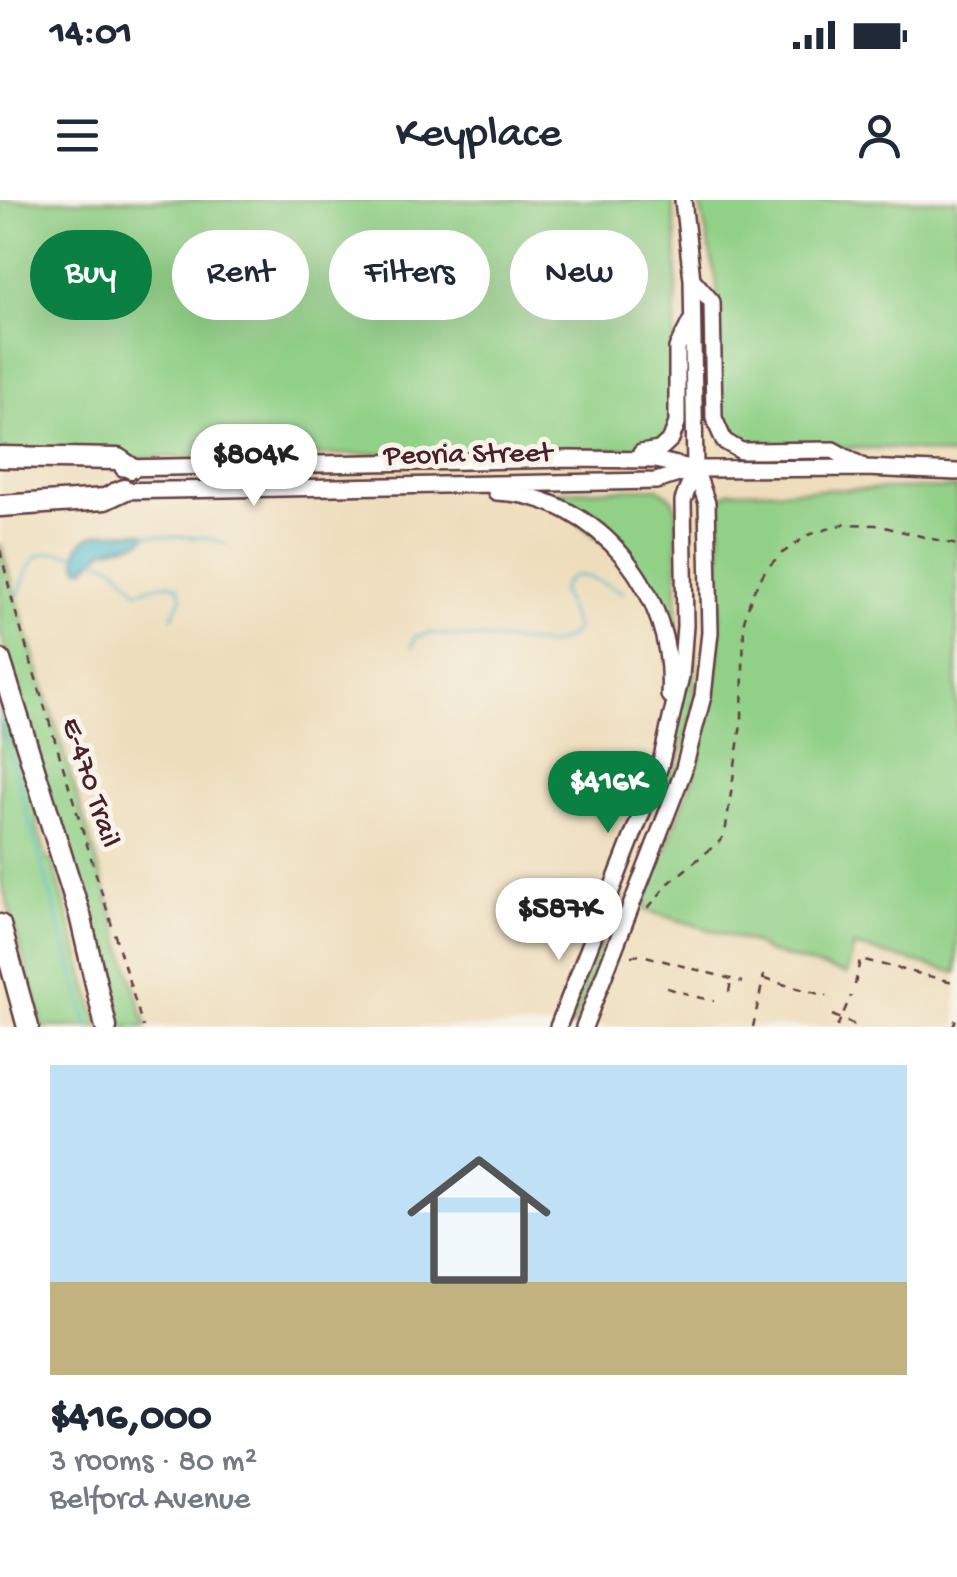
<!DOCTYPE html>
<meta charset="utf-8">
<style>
body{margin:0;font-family:"Gochi Hand",sans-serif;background:#f2f2f3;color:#1f2937;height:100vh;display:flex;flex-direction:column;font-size:38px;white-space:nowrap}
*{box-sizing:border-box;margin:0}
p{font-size:32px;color:#747a83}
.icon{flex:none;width:55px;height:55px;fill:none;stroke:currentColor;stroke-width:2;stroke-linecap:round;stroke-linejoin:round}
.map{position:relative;height:827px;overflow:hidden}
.sheet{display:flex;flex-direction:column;background:#fff;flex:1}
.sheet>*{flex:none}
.hud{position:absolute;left:30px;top:30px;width:898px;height:90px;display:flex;gap:20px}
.price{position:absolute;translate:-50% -85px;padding:0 22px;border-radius:35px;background:#fff;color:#222;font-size:32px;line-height:65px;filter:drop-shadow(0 2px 5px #0008)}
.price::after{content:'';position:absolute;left:50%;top:60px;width:30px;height:22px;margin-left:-15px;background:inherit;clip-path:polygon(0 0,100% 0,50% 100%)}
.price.on{background:#0b8043;color:#fff}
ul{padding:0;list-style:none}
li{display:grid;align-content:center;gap:20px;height:530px;padding:0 50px}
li+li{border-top:2px solid #e0e1e3}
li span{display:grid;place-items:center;height:310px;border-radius:0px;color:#555}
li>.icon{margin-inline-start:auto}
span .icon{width:180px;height:180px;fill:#fffc;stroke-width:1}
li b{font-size:42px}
.pill{padding:0 35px;border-radius:45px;background:#fff;box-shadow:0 10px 40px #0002;font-size:35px;line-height:90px}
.pill.on{background:#0b8043;color:#fff}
.status{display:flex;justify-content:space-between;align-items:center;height:70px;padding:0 50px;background:#fff;direction:ltr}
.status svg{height:28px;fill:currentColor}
header{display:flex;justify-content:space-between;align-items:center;height:130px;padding:0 50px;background:#fff;font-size:45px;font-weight:600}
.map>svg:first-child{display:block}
</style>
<div class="status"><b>14:01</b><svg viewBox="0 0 49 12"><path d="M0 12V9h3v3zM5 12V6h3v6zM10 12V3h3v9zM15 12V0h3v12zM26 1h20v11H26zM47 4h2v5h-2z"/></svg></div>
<header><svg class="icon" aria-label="menu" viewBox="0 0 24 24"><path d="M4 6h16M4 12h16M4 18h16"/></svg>Keyplace<svg class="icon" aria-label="person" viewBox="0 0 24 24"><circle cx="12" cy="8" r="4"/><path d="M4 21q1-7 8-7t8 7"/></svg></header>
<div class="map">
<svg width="957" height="827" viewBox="0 0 957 827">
<rect width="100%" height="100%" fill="#f7f3e8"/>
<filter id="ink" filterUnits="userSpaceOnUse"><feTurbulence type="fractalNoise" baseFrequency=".01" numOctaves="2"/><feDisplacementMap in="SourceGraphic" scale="20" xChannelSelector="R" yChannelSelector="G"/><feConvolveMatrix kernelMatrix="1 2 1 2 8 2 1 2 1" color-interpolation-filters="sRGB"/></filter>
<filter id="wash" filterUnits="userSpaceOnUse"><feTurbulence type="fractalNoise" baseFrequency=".0048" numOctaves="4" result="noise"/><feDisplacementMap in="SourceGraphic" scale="40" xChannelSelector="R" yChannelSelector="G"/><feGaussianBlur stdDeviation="2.25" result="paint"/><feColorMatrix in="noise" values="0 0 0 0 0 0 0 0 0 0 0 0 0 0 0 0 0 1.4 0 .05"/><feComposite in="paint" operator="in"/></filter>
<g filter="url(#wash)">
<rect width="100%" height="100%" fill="#edb"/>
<path fill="#91d087" stroke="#6e7859" stroke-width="2.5" d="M0,0H672C683,76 671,152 671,229L651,249L140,258L0,254Z
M699,0H957V257L896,248H749L730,241L720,223L717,83Z
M658,288L671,297L677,310V454L643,374L538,292Z
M957,288V773L854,746L847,774L767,752L753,743L645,710L646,700L698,565L713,500L720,435V297L731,291Z
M0,343L147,827H114L0,430Z
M690,440H694C701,499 686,536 670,592L665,591C671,540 684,491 690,440Z
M0,488L39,618L36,622L48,661H53L99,827H43L0,677Z
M597,744L601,745V754L573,827H565Z"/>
<path fill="#4fb9cc" stroke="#4c6c7c" stroke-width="2.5" d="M104,333L141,332L148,335L139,342L104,350L85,368H79C70,348 85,335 104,333Z"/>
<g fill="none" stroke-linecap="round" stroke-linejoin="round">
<path stroke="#4fb9cc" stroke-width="2.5" d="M144,335L206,338L227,344
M94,358L116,367L137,391L169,383L178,386L182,397L172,417
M18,395C33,357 33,347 76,355
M412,447L415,437L428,433L550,445L569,437L576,429L561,391C572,360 603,385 623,392
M0,519L89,827"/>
</g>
</g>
<g filter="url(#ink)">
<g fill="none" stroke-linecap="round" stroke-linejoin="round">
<g stroke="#633c41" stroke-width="20">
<path id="secondary" d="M692,79L712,102L714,218L724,241L741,251L833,250L862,266
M641,253L659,250L671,239L677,223V148L691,121
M123,268L568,259L655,260L695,269L866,268L957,272
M115,291L656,281L691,270
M496,292C600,296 676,395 669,495
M558,827L660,566L681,476L685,426L683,301L695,269
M584,827L683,572L703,496L710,432L707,303L695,269L692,79L683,0"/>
</g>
<g stroke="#633c41" stroke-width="25">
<path id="motorway" d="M0,257L118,259L131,268
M0,306L105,299L124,290
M0,460L80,715L106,827
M0,725L28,827"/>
</g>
<path stroke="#633c41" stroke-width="2.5" stroke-dasharray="8 8" stroke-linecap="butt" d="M0,350L14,407L143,827
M648,708L669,683L719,642L725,634L742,517L744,421L752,394L766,369L781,354L808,335L844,324L876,325L957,345
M631,756L642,755L742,782
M764,779L827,796
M855,785L860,759L957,783
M667,788L688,794
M729,792L731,781
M697,797L714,801
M832,815L859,827
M753,827L764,775
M837,827L851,796
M880,827V826
M953,827L957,816"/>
<use href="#secondary" stroke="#fff" stroke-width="15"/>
<use href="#motorway" stroke="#fff" stroke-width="20"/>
</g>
</g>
<g text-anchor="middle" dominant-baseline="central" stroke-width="10" stroke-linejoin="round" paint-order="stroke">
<g font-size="30" fill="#4a1f2b" stroke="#f7f3e8">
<text transform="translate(468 256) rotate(-1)">Peoria Street</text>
<text transform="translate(89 583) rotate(72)">E-470 Trail</text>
</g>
</g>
</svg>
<b class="price" style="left:254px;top:309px">$804K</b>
<b class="price on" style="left:608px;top:636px">$416K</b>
<b class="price" style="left:559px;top:763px">$587K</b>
<div class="hud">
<a class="pill on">Buy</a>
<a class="pill">Rent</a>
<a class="pill">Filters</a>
<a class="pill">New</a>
</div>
</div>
<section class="sheet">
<ul>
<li><span style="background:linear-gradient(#bfe0f5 70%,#c2b280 0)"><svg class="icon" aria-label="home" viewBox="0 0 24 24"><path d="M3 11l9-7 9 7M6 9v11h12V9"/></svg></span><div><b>$416,000</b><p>3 rooms · 80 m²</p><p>Belford Avenue</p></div></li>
</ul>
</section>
